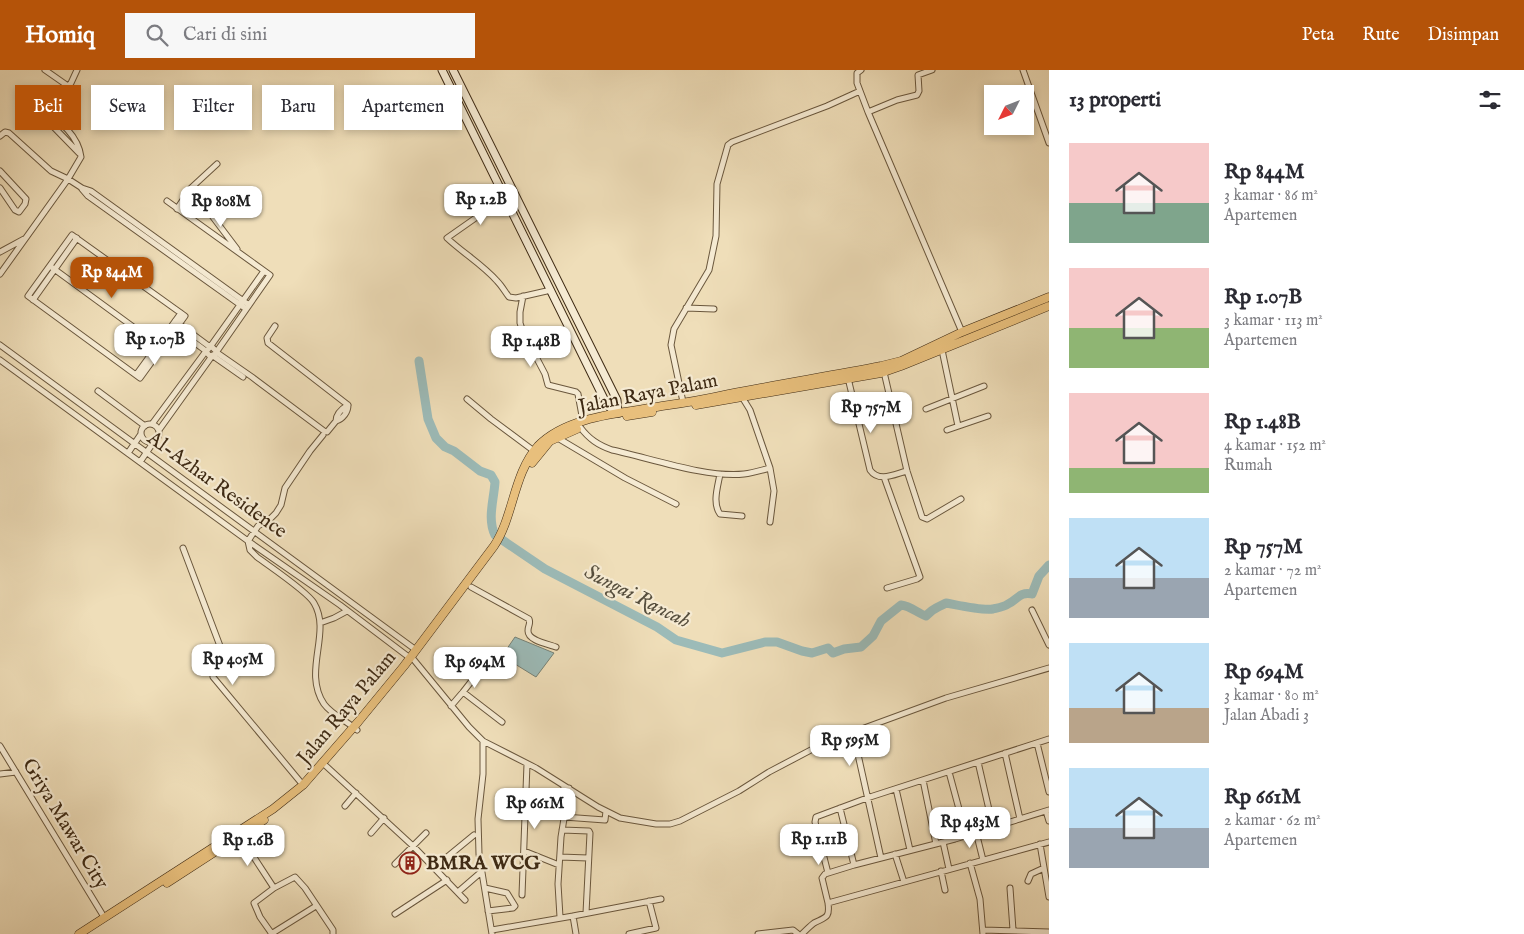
<!DOCTYPE html>
<html lang="id">
<meta charset="utf-8">
<style>
body{margin:0;font-family:"IM FELL English",serif;background:#f7f7f7;color:#2b2b33;height:100vh;display:flex;flex-direction:column;font-size:19px;white-space:nowrap}
*{box-sizing:border-box;margin:0}
p{font-size:16px;color:#7c7c81}
.icon{flex:none;width:28px;height:28px;fill:none;stroke:currentColor;stroke-width:2;stroke-linecap:round;stroke-linejoin:round}
.map{position:relative;flex:1;overflow:hidden}
.details{display:flex;flex-direction:column;background:#fff;width:475px}
.details>*{flex:none}
.hud{position:absolute;left:15px;top:15px;width:475px;height:45px;display:flex;gap:10px}
.needle{width:32px;rotate:228deg}
.fabs{position:absolute;left:984px;top:15px;display:grid;gap:10px}
.fabs a{display:grid;place-items:center;width:50px;height:50px;border-radius:0px;background:#fff;box-shadow:0 2px 8px #0003;font-size:25px}
.price{position:absolute;translate:-50% -42px;padding:0 11px;border-radius:10px;background:#fff;color:#222;font-size:16px;line-height:32px;filter:drop-shadow(0 1px 2px #0008)}
.price::after{content:'';position:absolute;left:50%;top:30px;width:15px;height:11px;margin-left:-8px;background:inherit;clip-path:polygon(0 0,100% 0,50% 100%)}
.price.active{background:#b45309;color:#fff}
ul{padding:0;list-style:none}
li{display:flex;align-items:center;gap:15px;height:125px;padding:0 20px}
li span{display:grid;place-items:center;flex:none;width:140px;height:100px;border-radius:0px;color:#555}
li>.icon{margin-inline-start:auto}
span .icon{width:60px;height:60px;fill:#fffc;stroke-width:1}
li b{font-size:21px}
h2{display:flex;justify-content:space-between;align-items:center;height:60px;padding:0 20px;font-size:21px}
.chip{padding:0 18px;border-radius:0px;background:#fff;box-shadow:0 2px 8px #0003;font-size:18px;line-height:45px}
.chip.active{background:#b45309;color:#fff}
header{display:flex;align-items:center;gap:30px;box-sizing:border-box;height:70px;padding:0 25px;background:#b45309;color:#fff}
header strong{font-size:24px}
nav{display:flex;gap:28px;margin-inline-start:auto;font-size:18px}
.search{width:350px;height:45px;background:#f7f7f7;display:flex;align-items:center;gap:12px;box-sizing:border-box;padding:0 18px;border-radius:0px;color:#7c7c81;font-size:19px}
main{display:flex;flex:1;min-height:0}
.map>svg:first-child{display:block}
</style>
<header>
<strong>Homiq</strong>
<div class="search"><svg class="icon" aria-label="search" viewBox="0 0 24 24"><circle cx="10" cy="10" r="6"/><path d="M15 15l6 6"/></svg>Cari di sini</div>
<nav><a>Peta</a><a>Rute</a><a>Disimpan</a></nav>
</header>
<main>
<div class="map">
<svg width="1049" height="864" viewBox="0 0 1049 864">
<rect width="100%" height="100%" fill="#efdeb9"/>
<filter id="stains"><feTurbulence type="fractalNoise" baseFrequency=".004" numOctaves="4"/><feColorMatrix values="0 0 0 0 .2 0 0 0 0 .09 0 0 0 0 .02 0 0 0 .5 -.17"/></filter>
<radialGradient id="worn" r=".72"><stop offset=".6" stop-color="#630" stop-opacity="0"/><stop offset="1" stop-color="#630" stop-opacity=".3"/></radialGradient>
<path fill="#9cbbb8" stroke="#768176" d="M515,567L554,583L536,607L502,586Z"/>
<g fill="none" stroke-linecap="round" stroke-linejoin="round">
<path stroke="#9cbbb8" stroke-width="9" d="M419,291L428,349L436,368L445,377L454,381L480,401L491,405L495,412C494,429 487,449 495,465L545,499L657,557L676,570L722,583L765,572H777L802,581L812,583L828,578L833,583L844,579L861,577L873,566L881,551L901,535C911,536 917,543 926,546C934,537 937,538 946,533C957,535 982,541 993,539C997,538 1004,537 1008,534C1017,530 1020,521 1032,524L1039,506L1049,495"/>
<g stroke="#6a573d" stroke-width="7">
<path id="street" d="M45,0L68,16L71,13L77,0
M861,0L857,3V13L868,42
M932,0L918,5L919,21L917,25L897,30L868,42L962,262
M1023,0L1049,73
M36,36L39,42L79,83
M0,66L5,62L9,63L51,101L68,109L82,118L91,121L249,235
M0,101L26,129L25,134L19,142L15,140L0,118
M191,118L237,179
M82,119L88,126L246,239
M504,128L447,168C463,183 483,195 497,211C502,216 505,222 509,227L516,228L551,220
M167,131L270,205L215,284L210,286L206,282L210,277H212L216,281
M177,139L191,118L217,94
M72,165L185,246L140,308L28,226Z
M0,182L24,169
M50,196L162,278
M0,204L68,109L81,87C78,63 56,49 39,36H36
M523,226L520,242V253L523,262L545,304L548,315L576,322L578,324L583,351
M33,230L77,168
M686,238L714,239
M175,251L210,277L264,201
M0,275L416,580
M942,280L958,356
M216,282L252,307L324,361L327,362L336,351C343,349 348,342 348,335L268,273L267,268L275,256
M213,286L243,307
M0,290L248,471L340,535L410,588
M884,302L907,401L922,447L927,449L961,429
M136,305L181,243
M848,308L870,400C879,413 895,404 907,401
M98,321L145,356
M467,329L491,349L534,381
M683,332L671,275L674,259L709,200L716,166L717,114L728,75L732,72L827,36L860,21
M926,339L984,316
M336,351C336,344 343,338 348,335
M141 363a9 9 0 1 1 18 0a9 9 0 1 1-18 0Z
M152,354L206,281L172,256
M580,357C589,369 598,375 612,380C650,388 706,408 744,404C753,403 762,400 770,398L750,340L742,327
M159,360L212,286
M947,360L988,346
M323,365L310,381L285,418L281,435L276,443L269,450L258,456L248,471L250,480L257,487C269,496 308,522 314,533C332,563 302,601 324,634C332,645 347,651 357,660
M556,367L625,408L676,434
M128,383L141,364
M140,392L153,373
M720,404C718,416 712,433 720,444L742,446
M884,407L920,507L917,509L887,518
M770,452L774,421L770,398
M183,478L220,576C220,587 212,596 213,607L303,715
M471,517L529,549C531,554 528,555 528,561C528,571 549,574 556,577
M1032,540L1049,575
M320,553L334,548L347,541
M414,590L469,657L483,671L536,698L598,737L620,748L656,754H670L680,751L739,721L769,702L826,672L946,628L1049,598
M463,622L474,608
M451,636L463,622L502,652
M853,662L881,788
M483,671V704L478,749L479,784L492,864
M1037,673L1049,722
M0,676L104,847
M1005,683L1020,749
M978,692L993,757
M326,696L413,776L465,830
M949,702L966,765
M0,704L16,702
M923,710L936,774
M564,716L563,735L564,740
M896,719L910,780
M345,736L356,723
M840,738L854,795
M1049,740L955,769L854,795L825,804L822,808L828,833L1049,772
M1046,741L1049,751
M564,747L605,750L606,741
M562,760L589,761L590,763L586,843
M976,762L983,790
M371,763L384,748
M240,766L274,818
M943,772L949,799
M1040,774L1049,827
M524,781L559,795
M895,784L904,812
M560,787L588,788
M970,793L980,829L983,864
M395,794L426,763
M435,797L474,765
M941,801L945,820
M828,803L815,752L816,747L867,728L1049,669
M1028,811L1031,804L1044,798
M485,818L507,823L515,836L513,838L488,841
M1010,818L1013,860
M458,822L480,803
M522,825L527,694
M395,844L447,810
M560,847L558,814L561,767L569,718
M492,860L573,846
M983,860L1049,862
M271,864L316,836
M272,864L260,847L254,833L274,818L295,807L305,818L333,860V864
M576,864L573,846L661,829
M629,864L656,858L649,831
M758,864L793,860L798,864
M802,864C806,860 810,856 814,853C826,847 830,848 828,833"/>
</g>
<g stroke="#3e2a14" stroke-width="9">
<path id="secondary" d="M442,0L607,335L614,341L619,343
M453,0L617,330L618,343"/>
</g>
<g stroke="#3e2a14" stroke-width="9">
<path id="primary" d="M696,335L881,303L901,296L1049,236
M627,346L652,342
M532,393L550,371L577,359
M167,813L264,750
M79,864L273,739L303,715L358,652L404,596L494,476C514,446 513,404 538,376C567,346 622,343 662,336C684,333 707,329 729,324C779,314 830,306 881,296L901,291L962,262L1049,227"/>
</g>
<use href="#street" stroke="#f5ead2" stroke-width="5"/>
<use href="#secondary" stroke="#f5ead2" stroke-width="7"/>
<use href="#primary" stroke="#e8bf7c" stroke-width="8"/>
</g>
<defs>
<g id="building-ring" transform="scale(1.125)"><circle r="9.5" fill="#f5ead2" stroke="#8f2418" stroke-width="1.5"/><path d="M-4-6H4V6H1V3H-1V6H-4ZM-2.5-4.3h1.7v1.8h-1.7ZM.8-4.3h1.7v1.8H.8ZM-2.5-1h1.7V.8h-1.7ZM.8-1h1.7V.8H.8Z" fill="#8f2418"/></g>
</defs>
<g fill-rule="evenodd">
<use href="#building-ring" x="410" y="793"/>
</g>
<g text-anchor="middle" dominant-baseline="central" stroke-width="4.5" stroke-linejoin="round" paint-order="stroke">
<g font-size="20" fill="#3e2a14" stroke="#f5ead2">
<text transform="translate(648 324) rotate(-11)">Jalan Raya Palam</text>
<text transform="translate(217 415) rotate(36)">Al-Azhar Residence</text>
<text transform="translate(347 638) rotate(-50)">Jalan Raya Palam</text>
<text transform="translate(65 754) rotate(59)">Griya Mawar City</text>
</g>
<g font-size="20" font-weight="bold" fill="#3e2a14" stroke="#f5ead2" text-anchor="start">
<text x="426" y="793">BMRA WCG</text>
</g>
<g font-size="21" font-style="italic" fill="#564e3d" stroke="#f5ead2">
<text transform="translate(637 527) rotate(27)">Sungai Rancah</text>
</g>
</g>
<rect width="100%" height="100%" filter="url(#stains)"/>
<rect width="100%" height="100%" fill="url(#worn)"/>
</svg>
<div class="fabs">
<a><svg class="needle" viewBox="-14 -14 28 28"><path d="M0-13l5 13h-10z" fill="#e53935"/><path d="M0 13l5-13h-10z" fill="#7c7c81"/></svg></a>
</div>
<b class="price" style="left:481px;top:156px">Rp 1.2B</b>
<b class="price" style="left:221px;top:158px">Rp 808M</b>
<b class="price active" style="left:112px;top:229px">Rp 844M</b>
<b class="price" style="left:155px;top:296px">Rp 1.07B</b>
<b class="price" style="left:531px;top:298px">Rp 1.48B</b>
<b class="price" style="left:871px;top:364px">Rp 757M</b>
<b class="price" style="left:233px;top:616px">Rp 405M</b>
<b class="price" style="left:475px;top:619px">Rp 694M</b>
<b class="price" style="left:850px;top:697px">Rp 595M</b>
<b class="price" style="left:535px;top:760px">Rp 661M</b>
<b class="price" style="left:970px;top:779px">Rp 483M</b>
<b class="price" style="left:819px;top:796px">Rp 1.11B</b>
<b class="price" style="left:248px;top:797px">Rp 1.6B</b>
<div class="hud">
<a class="chip active">Beli</a>
<a class="chip">Sewa</a>
<a class="chip">Filter</a>
<a class="chip">Baru</a>
<a class="chip">Apartemen</a>
</div>
</div>
<section class="details">
<h2>13 properti<svg class="icon" aria-label="filters" viewBox="0 0 24 24"><path d="M4 7h16M4 17h16"/><circle cx="9" cy="7" r="2"/><circle cx="15" cy="17" r="2"/></svg></h2>
<ul>
<li><span style="background:linear-gradient(#f6c9c9 60%,#7fa58c 0)"><svg class="icon" aria-label="home" viewBox="0 0 24 24"><path d="M3 11l9-7 9 7M6 9v11h12V9"/></svg></span><div><b>Rp 844M</b><p>3 kamar · 86 m²</p><p>Apartemen</p></div></li>
<li><span style="background:linear-gradient(#f6c9c9 60%,#8fb573 0)"><svg class="icon" aria-label="home" viewBox="0 0 24 24"><path d="M3 11l9-7 9 7M6 9v11h12V9"/></svg></span><div><b>Rp 1.07B</b><p>3 kamar · 113 m²</p><p>Apartemen</p></div></li>
<li><span style="background:linear-gradient(#f6c9c9 75%,#8fb573 0)"><svg class="icon" aria-label="home" viewBox="0 0 24 24"><path d="M3 11l9-7 9 7M6 9v11h12V9"/></svg></span><div><b>Rp 1.48B</b><p>4 kamar · 152 m²</p><p>Rumah</p></div></li>
<li><span style="background:linear-gradient(#bfe0f5 60%,#9aa5b1 0)"><svg class="icon" aria-label="home" viewBox="0 0 24 24"><path d="M3 11l9-7 9 7M6 9v11h12V9"/></svg></span><div><b>Rp 757M</b><p>2 kamar · 72 m²</p><p>Apartemen</p></div></li>
<li><span style="background:linear-gradient(#bfe0f5 65%,#b9a48a 0)"><svg class="icon" aria-label="home" viewBox="0 0 24 24"><path d="M3 11l9-7 9 7M6 9v11h12V9"/></svg></span><div><b>Rp 694M</b><p>3 kamar · 80 m²</p><p>Jalan Abadi 3</p></div></li>
<li><span style="background:linear-gradient(#bfe0f5 60%,#9aa5b1 0)"><svg class="icon" aria-label="home" viewBox="0 0 24 24"><path d="M3 11l9-7 9 7M6 9v11h12V9"/></svg></span><div><b>Rp 661M</b><p>2 kamar · 62 m²</p><p>Apartemen</p></div></li>
</ul>
</section>
</main>
